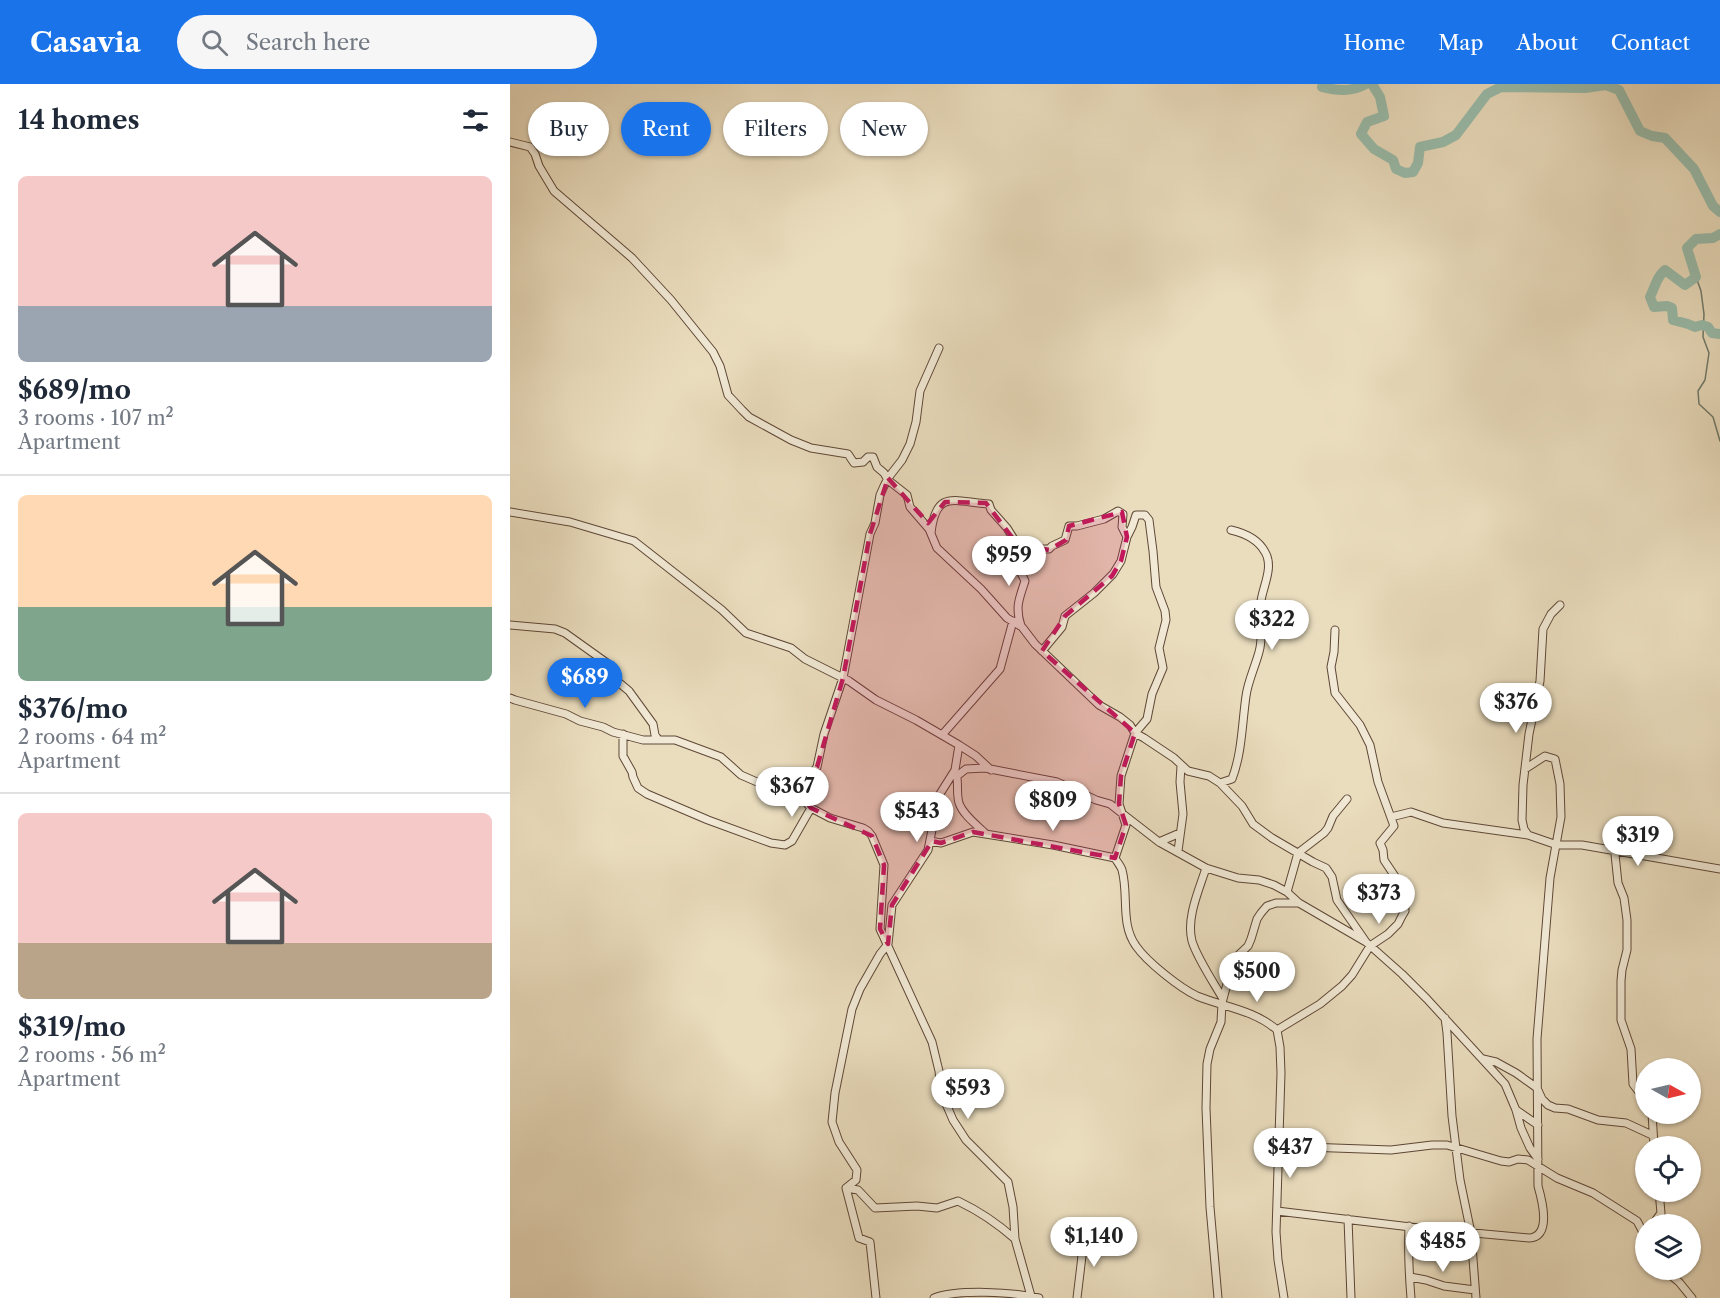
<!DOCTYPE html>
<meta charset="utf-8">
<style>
body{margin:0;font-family:"Libre Caslon Text",serif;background:#f6f6f7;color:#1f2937;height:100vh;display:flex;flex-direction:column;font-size:22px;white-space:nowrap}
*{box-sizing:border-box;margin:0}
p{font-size:20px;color:#747a83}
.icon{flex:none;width:33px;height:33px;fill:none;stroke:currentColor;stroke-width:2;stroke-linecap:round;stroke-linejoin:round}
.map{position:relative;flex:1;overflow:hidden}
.details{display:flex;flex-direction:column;background:#fff;width:510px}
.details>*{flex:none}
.top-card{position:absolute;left:18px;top:18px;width:570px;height:54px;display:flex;gap:12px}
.needle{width:39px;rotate:98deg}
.controls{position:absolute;left:1125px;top:974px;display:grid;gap:12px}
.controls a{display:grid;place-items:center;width:66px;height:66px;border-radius:50%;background:#fff;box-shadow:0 2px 4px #0004;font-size:30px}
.price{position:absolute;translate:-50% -51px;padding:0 14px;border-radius:21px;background:#fff;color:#222;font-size:20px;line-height:39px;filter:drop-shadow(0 2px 3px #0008)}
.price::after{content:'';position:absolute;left:50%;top:36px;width:18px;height:14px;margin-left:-9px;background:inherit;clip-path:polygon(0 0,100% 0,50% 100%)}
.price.current{background:#1a73e8;color:#fff}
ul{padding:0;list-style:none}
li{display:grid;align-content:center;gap:12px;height:318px;padding:0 18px}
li+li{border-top:2px solid #e0e1e3}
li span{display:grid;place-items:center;height:186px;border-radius:9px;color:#555}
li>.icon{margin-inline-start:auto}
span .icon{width:108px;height:108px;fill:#fffc;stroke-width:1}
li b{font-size:26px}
h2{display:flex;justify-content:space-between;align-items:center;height:72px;padding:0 18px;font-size:26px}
.tag{padding:0 21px;border-radius:27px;background:#fff;box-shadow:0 2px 4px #0004;font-size:21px;line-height:54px}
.tag.current{background:#1a73e8;color:#fff}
header{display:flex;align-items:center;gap:36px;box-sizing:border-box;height:84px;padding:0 30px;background:#1a73e8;color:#fff}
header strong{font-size:28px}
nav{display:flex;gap:33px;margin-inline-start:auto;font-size:21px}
.search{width:420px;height:54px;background:#f6f6f7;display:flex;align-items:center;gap:15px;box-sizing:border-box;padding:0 21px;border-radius:33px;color:#747a83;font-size:22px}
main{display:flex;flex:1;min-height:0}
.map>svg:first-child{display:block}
</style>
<header>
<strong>Casavia</strong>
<div class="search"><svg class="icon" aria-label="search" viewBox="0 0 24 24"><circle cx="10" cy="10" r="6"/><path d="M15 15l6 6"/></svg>Search here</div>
<nav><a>Home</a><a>Map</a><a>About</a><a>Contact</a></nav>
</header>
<main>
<section class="details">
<h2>14 homes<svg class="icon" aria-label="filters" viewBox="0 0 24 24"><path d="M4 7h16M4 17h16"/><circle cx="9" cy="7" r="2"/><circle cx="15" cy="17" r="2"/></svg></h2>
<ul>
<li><span style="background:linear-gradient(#f6c9c9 70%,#9aa5b1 0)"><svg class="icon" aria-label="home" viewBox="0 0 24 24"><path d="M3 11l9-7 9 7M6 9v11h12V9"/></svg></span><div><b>$689/mo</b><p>3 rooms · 107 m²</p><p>Apartment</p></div></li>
<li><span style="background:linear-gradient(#ffd9b3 60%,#7fa58c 0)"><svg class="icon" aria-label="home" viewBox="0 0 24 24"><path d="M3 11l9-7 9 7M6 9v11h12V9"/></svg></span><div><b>$376/mo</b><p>2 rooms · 64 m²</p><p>Apartment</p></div></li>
<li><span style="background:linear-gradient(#f6c9c9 70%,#b9a48a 0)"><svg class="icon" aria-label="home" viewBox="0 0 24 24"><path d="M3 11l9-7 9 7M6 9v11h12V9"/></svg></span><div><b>$319/mo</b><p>2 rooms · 56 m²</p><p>Apartment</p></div></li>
</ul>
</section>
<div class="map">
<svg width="1210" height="1214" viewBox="0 0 1210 1214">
<rect width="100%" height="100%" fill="#eaddbe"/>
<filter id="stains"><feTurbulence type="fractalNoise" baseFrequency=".00333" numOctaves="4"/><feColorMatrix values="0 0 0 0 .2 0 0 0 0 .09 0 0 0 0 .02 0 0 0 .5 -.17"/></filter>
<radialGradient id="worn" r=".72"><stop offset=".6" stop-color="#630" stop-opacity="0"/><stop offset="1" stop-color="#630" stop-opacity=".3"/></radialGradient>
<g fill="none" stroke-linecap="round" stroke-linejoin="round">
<path stroke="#6f7a6b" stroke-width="1.5" d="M1186,193L1191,207L1194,230L1193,253L1199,269L1195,296L1188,307L1189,320L1203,333L1210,357"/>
<path stroke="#99bdac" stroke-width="10" d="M813,0L812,3C828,7 842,8 856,0
M862,0L870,13L874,32L857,38L851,50L864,65L883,76L886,85L895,89L903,88L908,79L910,63L933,58L946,51L977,10L991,3L1075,4L1096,1L1109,6L1130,47L1142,52L1155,54L1184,85L1203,122L1210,128
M1210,150L1203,154L1186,155L1177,164L1186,193L1175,201L1155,186C1147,192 1145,203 1140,213L1144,223L1157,222L1162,224L1163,236L1178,240L1185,243L1192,241L1198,243L1202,249L1210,250"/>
<g stroke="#5e4736" stroke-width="9">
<path id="minor" d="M0,58L20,63L25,70L29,82L44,107L122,174L161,216L203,268L210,282L218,311L232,326L239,333L281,356L301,364L338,370L344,379L353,378L358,373H363L367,383L374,389L378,396L397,411L400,423L419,445L427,464L471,505L497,534L512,543L525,560L589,621L610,633L620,641L625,649L634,654L664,674L678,687L699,692L710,699L732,722L743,740L762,754L803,778L816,784L822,793L827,816L856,858
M0,428L60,438L124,457L212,526L236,549L281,564L295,575L339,597L366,616L406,636L449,661L445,686L428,713L427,732L422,746L418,766L382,821L378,860L370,870L350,905L342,925L325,1009L322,1038L329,1058L347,1086L346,1096L336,1104L349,1154L360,1158L366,1214
M421,449C426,404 445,418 479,420L481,426L497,444L507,460V481L515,497C509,515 505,523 511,542
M507,460L528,465H539L542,462L555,456L559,442H567L594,435L608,427L613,430L612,443L617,453
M1050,521L1041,530L1033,545L1030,597L1019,650L1013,701L1012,736L1014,745L1018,751L1047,761H1072L1210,785
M0,541L45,545L55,549L97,579L107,597L119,607L143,640L145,651L148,655
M532,567L552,543L555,532L584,509L603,490L611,477L617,453L622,443L626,431H635L639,436L643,467L646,503L655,527L656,536L649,564L653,584L642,610L637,635L625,649L611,692L609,720L616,741L605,774
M0,614L5,616L56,630L70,637L93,643L103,648L133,656H165L211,673L231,691L247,698L281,706L288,709L301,724L320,734L353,744L358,747L362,752L374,781L370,845L422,958L429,987L431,1008L443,1036L456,1056L498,1098L503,1123L505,1155L521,1212
M113,650V672L122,688L123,693L128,704L137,710L198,736L261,759L275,761L282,757L301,724
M432,651L490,585L503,537
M449,661L466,672L481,686
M446,689C449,699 446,709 449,719C453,731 467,741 475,749
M447,692L456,685L475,684L547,698L586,716L600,720L649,758L696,784L728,794L749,796L764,801L777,808L789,819L856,858L892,890L917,915L995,1000L1006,1026L1011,1044L1020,1064L1028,1075
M710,699L722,695C732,669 732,640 736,612C738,597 745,583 749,568C754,551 749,535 751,517C753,502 764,483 755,468C748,455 734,449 721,446
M288,709L307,683L314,650L333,594L360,450L365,439L370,411L374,402L378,394L392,376L400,360L406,338L410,307L429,264
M881,733L901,728L933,739L1018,751
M1103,751L1108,799L1114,814L1117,836V866L1112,886L1111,897V936L1121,965L1123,1000L1136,1017
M420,757L431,759L463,748L543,761L605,774C607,778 611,782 612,786C619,811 610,840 626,862C637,878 670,904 687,912C714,923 744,926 767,946L770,963L771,989L766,1148L768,1176L774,1214
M649,758L670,749
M668,767L673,730L670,698L671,682
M696,784C689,806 676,834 682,857C687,874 704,899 713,915L712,919L711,938L700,965L697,980L696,1024L700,1123L708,1214
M777,808L788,769L814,749L818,744L823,732L837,715
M713,915L717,900L720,879L738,862L741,855L747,835L751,829L757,822L766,819H789
M935,934L937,949L942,1032L950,1096L961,1149L966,1214
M767,946L810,920L832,902L842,891L860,862L878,850L888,840L892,832L895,827L894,806L874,776L873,766L870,759L884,742L868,698L860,661L850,641L825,609L821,583L824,568L825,546
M973,975L986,978L1006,989L1027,1004L1032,1015L1038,1021L1045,1024L1058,1025L1088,1036L1116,1039L1142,1051
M1006,1026L1028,1041
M1142,1029L1144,1062
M768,1062L881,1066L922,1061H937L991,1077L999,1078L1008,1075L1018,1076L1047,1094L1083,1109L1127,1137L1134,1150L1136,1160
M336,1104L348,1106L365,1124L407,1122L427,1124L448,1117C469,1127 487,1139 505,1155
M767,1127L909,1144L1019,1154C1042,1153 1032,1116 1028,1102L1027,955L1040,794L1051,733L1050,700L1045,675L1035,672L1015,685
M838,1135L841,1214
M1143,1140L1151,1129L1149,1107
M899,1142C898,1167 899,1190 901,1214
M565,1159L572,1172L567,1214
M1153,1185L1169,1198L1182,1214
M900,1193L916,1196L934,1202L965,1206
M424,1214C448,1205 503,1208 529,1214"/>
</g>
<use href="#minor" stroke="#f1e9d5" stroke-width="7"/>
</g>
<path fill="#c2185b" fill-opacity="0.2" stroke="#c2185b" stroke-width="4.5" stroke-dasharray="12 8" stroke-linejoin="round" d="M378,394L418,439L435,418L476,419L507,460L539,466L556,456L559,442L612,428L617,453L611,477L602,492L555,532L532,567L625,649L611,692L609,720L616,741L605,774L463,748L431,759L422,757L382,821L378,860L370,845L374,781L362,752L301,724L288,709L307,683L333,594L360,450Z"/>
<rect width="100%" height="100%" filter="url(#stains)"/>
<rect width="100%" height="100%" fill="url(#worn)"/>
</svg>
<div class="controls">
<a><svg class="needle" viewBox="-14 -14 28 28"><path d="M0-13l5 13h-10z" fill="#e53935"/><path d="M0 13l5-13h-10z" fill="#747a83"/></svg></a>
<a><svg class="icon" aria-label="locate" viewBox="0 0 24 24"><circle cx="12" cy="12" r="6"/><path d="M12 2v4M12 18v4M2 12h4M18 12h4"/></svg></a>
<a><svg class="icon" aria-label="layers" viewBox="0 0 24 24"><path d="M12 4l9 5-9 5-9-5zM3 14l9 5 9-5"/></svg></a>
</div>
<b class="price" style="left:499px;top:503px">$959</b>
<b class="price" style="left:762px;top:567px">$322</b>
<b class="price current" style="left:75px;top:625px">$689</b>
<b class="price" style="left:1006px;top:650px">$376</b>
<b class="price" style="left:282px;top:734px">$367</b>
<b class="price" style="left:543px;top:748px">$809</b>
<b class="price" style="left:407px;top:759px">$543</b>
<b class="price" style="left:1128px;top:783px">$319</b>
<b class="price" style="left:869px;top:841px">$373</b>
<b class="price" style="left:747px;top:919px">$500</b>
<b class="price" style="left:458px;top:1036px">$593</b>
<b class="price" style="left:780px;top:1095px">$437</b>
<b class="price" style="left:584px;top:1184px">$1,140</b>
<b class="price" style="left:933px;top:1189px">$485</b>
<div class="top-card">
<a class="tag">Buy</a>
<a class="tag current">Rent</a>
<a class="tag">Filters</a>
<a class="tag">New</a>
</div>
</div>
</main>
